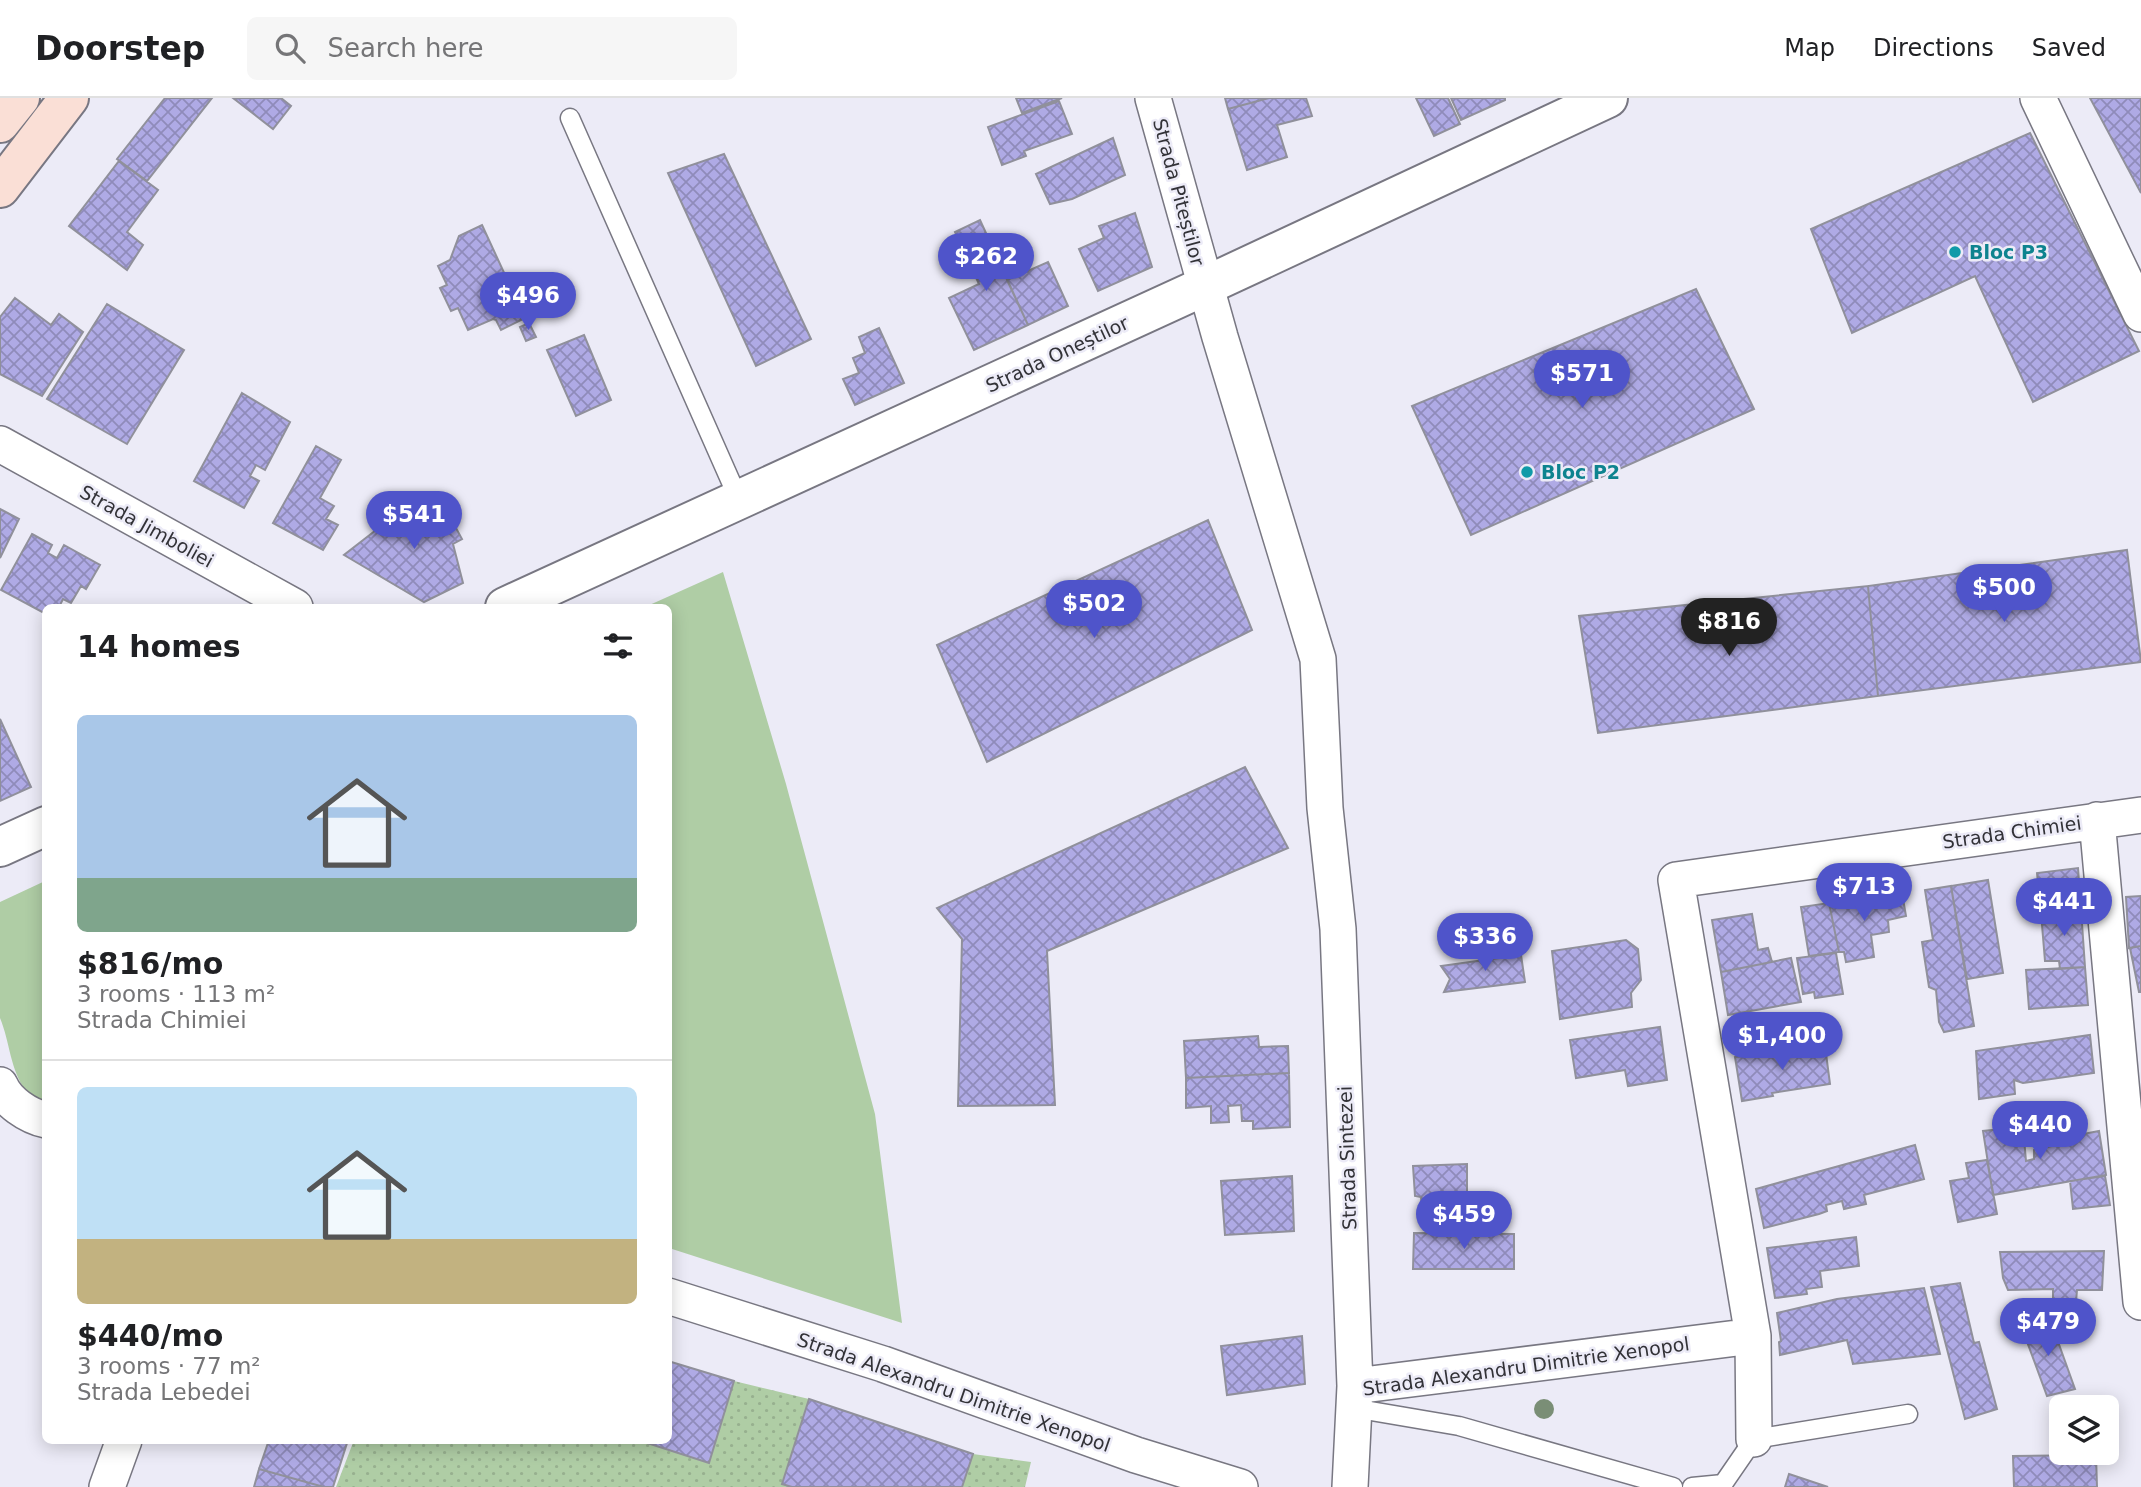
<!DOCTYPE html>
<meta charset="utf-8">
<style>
body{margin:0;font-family:"DejaVu Sans",sans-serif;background:#f6f6f6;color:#202124;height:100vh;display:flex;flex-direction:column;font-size:26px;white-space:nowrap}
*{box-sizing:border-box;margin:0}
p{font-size:23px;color:#757577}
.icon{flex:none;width:38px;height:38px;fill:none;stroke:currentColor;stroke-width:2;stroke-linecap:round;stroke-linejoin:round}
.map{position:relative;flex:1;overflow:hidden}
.sheet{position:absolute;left:42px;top:506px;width:630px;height:840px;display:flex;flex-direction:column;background:#fff;border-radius:10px;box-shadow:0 4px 18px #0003}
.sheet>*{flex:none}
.tools{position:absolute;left:2049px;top:1297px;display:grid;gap:14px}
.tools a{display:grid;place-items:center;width:70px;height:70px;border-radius:10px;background:#fff;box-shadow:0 4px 18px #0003;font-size:35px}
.price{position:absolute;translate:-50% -60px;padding:0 16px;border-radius:24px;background:#4f54ca;color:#fff;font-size:23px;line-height:46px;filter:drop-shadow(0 2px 4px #0008)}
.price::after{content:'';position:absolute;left:50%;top:42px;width:21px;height:16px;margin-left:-10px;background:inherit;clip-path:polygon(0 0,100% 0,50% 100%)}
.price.active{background:#222;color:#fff}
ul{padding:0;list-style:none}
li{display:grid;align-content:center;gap:14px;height:371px;padding:0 35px}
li+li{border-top:2px solid #e0e0e0}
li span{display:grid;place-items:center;height:217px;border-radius:10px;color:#555}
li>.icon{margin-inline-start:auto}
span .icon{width:126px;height:126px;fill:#fffc;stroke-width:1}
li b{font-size:30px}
h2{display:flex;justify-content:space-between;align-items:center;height:84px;padding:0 35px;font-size:30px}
header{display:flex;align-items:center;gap:42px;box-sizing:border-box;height:98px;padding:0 35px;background:#fff;border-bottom:2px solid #e0e0e0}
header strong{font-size:33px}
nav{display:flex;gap:38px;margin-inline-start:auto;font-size:24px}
.search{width:490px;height:63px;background:#f6f6f6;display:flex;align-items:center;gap:18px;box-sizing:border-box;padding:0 24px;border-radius:10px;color:#757577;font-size:26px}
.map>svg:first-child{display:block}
</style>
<header>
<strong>Doorstep</strong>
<div class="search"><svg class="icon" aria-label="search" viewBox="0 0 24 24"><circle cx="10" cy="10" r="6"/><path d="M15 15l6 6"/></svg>Search here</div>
<nav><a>Map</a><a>Directions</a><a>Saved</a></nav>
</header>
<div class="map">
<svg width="2141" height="1389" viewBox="0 0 2141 1389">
<defs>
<pattern id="grass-dots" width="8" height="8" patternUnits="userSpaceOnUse" patternTransform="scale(1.75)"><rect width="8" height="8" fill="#afcda5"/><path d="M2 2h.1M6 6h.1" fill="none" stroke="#97b08f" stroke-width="1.8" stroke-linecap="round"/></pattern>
<pattern id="building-cross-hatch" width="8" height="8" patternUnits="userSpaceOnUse" patternTransform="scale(1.75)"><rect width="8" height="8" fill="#afaae5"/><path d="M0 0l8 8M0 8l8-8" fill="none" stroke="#8f8bba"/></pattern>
</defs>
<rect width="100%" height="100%" fill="#ecebf7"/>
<path fill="url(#grass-dots)" d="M734,1283L809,1301L782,1385L792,1389H336L354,1342H638L709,1364Z
M973,1356L1031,1364L1025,1389H962Z"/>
<path fill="#afcda5" d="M723,474L786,686L875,1016L902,1225L669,1150L668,509H645Z
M45,783V1013C39,1007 31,1001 26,993C10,972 10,944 0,920V804Z"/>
<path fill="url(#building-cross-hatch)" stroke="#90909b" stroke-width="2" d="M165,0H212L147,83L117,61Z
M233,0H281L291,8L273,31Z
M1016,0H1062L1022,15Z
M1225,0H1269L1228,11Z
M1269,0H1306L1312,18L1277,27L1287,59L1247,72L1228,11Z
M1416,0H1448L1460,26L1434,38Z
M1451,0H1505V2L1461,22Z
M2090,0H2141V95Z
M1059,3L1072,36L1024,53L1026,58L1002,67L988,29Z
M2030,35L2139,253L2033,304L1975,178L1852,235L1811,131Z
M1113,40L1125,77L1072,101L1050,106L1036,76Z
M724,56L811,241L756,268L668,75Z
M119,63L158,92L127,134L143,147L127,172L69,128Z
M1135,115L1152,169L1098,193L1079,151L1104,140L1099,128Z
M980,122L1028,227L974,252L949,200L979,186L955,134Z
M482,127L525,220L501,232L496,222L493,221L468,232L458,210L451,213L440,190L447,187L438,168L450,162L459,138Z
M1048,164L1068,208L1028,227L1007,182Z
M1696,191L1754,311L1471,437L1412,308Z
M15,200L51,227L59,216L83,234L42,298L0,276V219Z
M107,206L184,252L127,346L47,301Z
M529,225L536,239L526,243L520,229Z
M879,230L904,285L855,307L843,281L859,275L853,260L865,255L859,239Z
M584,237L611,302L576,318L547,252Z
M242,295L290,324L265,372L256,367L250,378L259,383L244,410L194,383Z
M316,348L341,362L320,400L334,408L326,421L338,427L323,452L273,425Z
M438,397L462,441L453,446L463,485L424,504L344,457L385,425Z
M0,411L19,421L0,460Z
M1208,422L1252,532L987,664L937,547Z
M32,436L52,447L48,455L57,460L64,447L100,467L86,491L81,488L71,505L63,501L59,509H46V516L1,492Z
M2127,452L2141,564L1878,598L1868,488Z
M1868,488L1878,598L1598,635L1579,518Z
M0,621L31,689L0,703Z
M1245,669L1288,750L1047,853L1055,1007L958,1008L962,841L937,810Z
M2078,770L2081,811L2029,815L2028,786L2038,785L2037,775Z
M1988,782L2003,875L1967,881L1951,788Z
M1951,788L1974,928L1944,934L1939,924L1936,892L1929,889L1922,844L1933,842L1925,792Z
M1902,795L1906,818L1888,822L1889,834L1871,837L1874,859L1846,864L1844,854H1839L1829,805Z
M2141,798V848L2129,850L2126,799Z
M1829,805L1839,854L1809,858L1801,809Z
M2081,811L2085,869L2060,871L2059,863H2045L2041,815Z
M1752,816L1758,852L1768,850L1772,864L1721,874L1712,822Z
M1626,842L1638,851L1641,882L1631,895L1632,909L1560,921L1552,853Z
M2141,848V894H2139L2130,850Z
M1836,855L1843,896L1815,900L1814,894L1803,896L1797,860Z
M1521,857L1525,884L1444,894L1450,881L1441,868Z
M1791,860L1801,904L1728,917L1721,874Z
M2085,869L2088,907L2029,911L2026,872Z
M1660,929L1667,982L1628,988L1625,972L1576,980L1570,942Z
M2090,937L2094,975L2023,985L2014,982L2015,996L1979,1001L1976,953Z
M1258,938L1259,949L1288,948L1289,975L1186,980L1184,943Z
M1825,948L1830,986L1772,995L1773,998L1742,1003L1735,959Z
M1289,975L1290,1029L1253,1031V1023H1242L1241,1007L1228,1008L1229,1024L1211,1025V1008L1186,1010V980Z
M2023,1029L2026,1063L2034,1061V1052L2074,1043L2073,1038L2099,1033L2106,1077L1993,1097L1983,1033Z
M1915,1047L1924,1081L1864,1097L1866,1106L1844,1111L1842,1103L1826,1107L1827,1113L1819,1116L1764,1130L1756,1091Z
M1987,1062L1997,1116L1958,1124L1950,1083L1969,1080L1966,1065Z
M1467,1066V1095H1474V1110L1422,1112L1421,1099L1415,1098L1413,1068Z
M1292,1078L1294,1133L1225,1137L1221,1083Z
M2105,1078L2110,1107L2073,1111L2070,1083Z
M1414,1135L1514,1136V1171H1413Z
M1856,1139L1859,1168L1820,1173L1822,1189L1806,1191L1807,1196L1775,1200L1767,1150Z
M2104,1153L2102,1192H2077L2076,1204L2053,1206V1191L2008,1192L2003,1180L2000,1154Z
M1960,1185L1974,1245L1979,1244L1997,1311L1965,1321L1931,1189Z
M1924,1190L1940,1256L1853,1266L1847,1242L1780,1257L1779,1244L1781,1243L1777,1215L1837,1201Z
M2043,1223L2052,1227L2075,1291L2047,1298L2022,1230Z
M1302,1238L1305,1286L1227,1297L1221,1248Z
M668,1263L734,1283L709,1365L638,1342H668Z
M809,1301L973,1356L962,1389H792L782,1386Z
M269,1342H348L333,1389H324L259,1371Z
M2096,1357L2097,1389H2014L2013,1358Z
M259,1371L324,1389H254Z
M1789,1376L1828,1389H1785Z"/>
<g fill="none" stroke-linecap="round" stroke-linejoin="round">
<g stroke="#787782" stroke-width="21">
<path id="service" d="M570,20L739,402
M1353,1310L1459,1328L1673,1389
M1692,1389L1723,1386L1754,1341L1908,1316"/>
</g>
<g stroke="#787782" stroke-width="38">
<path id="minor" d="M1153,0L1220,239L1318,561L1325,710L1338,831L1355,1288
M2038,0L2141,216
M0,346L295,509
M2097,722L2141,1204
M0,987C7,1004 28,1018 46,1022
M668,1198L883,1266L1136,1357L1240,1389
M1754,1341L1753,1238L1676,782L2141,717
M107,1389L124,1342
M1350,1389L1355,1288L1753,1238"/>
</g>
<g stroke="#787782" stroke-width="42">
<path id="tertiary" d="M505,509L1205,188L1608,0
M0,749L46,728"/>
</g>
<g stroke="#787782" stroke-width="42">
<path id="secondary" d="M0,25L20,0
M0,90L69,0"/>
</g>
<use href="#service" stroke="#fff" stroke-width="18"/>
<use href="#minor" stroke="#fff" stroke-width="35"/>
<use href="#tertiary" stroke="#fff" stroke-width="38"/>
<use href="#secondary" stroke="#fadfd6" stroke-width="38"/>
</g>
<circle fill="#7a8e76" cx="1544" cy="1311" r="10"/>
<g fill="#0f9aa8" stroke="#ecebf7" stroke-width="2.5">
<circle cx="1955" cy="154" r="7"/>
<circle cx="1527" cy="374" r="7"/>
</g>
<g text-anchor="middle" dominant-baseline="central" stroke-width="5" stroke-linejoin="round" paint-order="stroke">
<g font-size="19" fill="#323237" stroke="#ecebf7">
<text transform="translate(1179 94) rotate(75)">Strada Piteștilor</text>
<text transform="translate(1057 256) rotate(-25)">Strada Oneștilor</text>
<text transform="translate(147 428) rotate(29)">Strada Jimboliei</text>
<text transform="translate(2012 734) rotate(-8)">Strada Chimiei</text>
<text transform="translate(1347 1060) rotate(-92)">Strada Sintezei</text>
<text transform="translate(1526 1268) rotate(-8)">Strada Alexandru Dimitrie Xenopol</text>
<text transform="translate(954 1294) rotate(19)">Strada Alexandru Dimitrie Xenopol</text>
</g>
<g font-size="19" font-weight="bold" fill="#0d838f" stroke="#ecebf7" text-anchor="start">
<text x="1969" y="154">Bloc P3</text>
<text x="1541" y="374">Bloc P2</text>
</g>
</g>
</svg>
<div class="tools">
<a><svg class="icon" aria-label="layers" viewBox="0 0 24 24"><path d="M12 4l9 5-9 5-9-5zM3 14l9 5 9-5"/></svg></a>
</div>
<b class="price" style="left:986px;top:195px">$262</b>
<b class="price" style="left:528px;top:234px">$496</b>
<b class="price" style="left:1582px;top:312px">$571</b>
<b class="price" style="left:414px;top:453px">$541</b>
<b class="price" style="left:2004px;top:526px">$500</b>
<b class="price" style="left:1094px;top:542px">$502</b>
<b class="price active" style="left:1729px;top:560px">$816</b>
<b class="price" style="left:1864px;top:825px">$713</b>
<b class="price" style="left:2064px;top:840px">$441</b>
<b class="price" style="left:1485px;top:875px">$336</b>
<b class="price" style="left:1782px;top:974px">$1,400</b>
<b class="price" style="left:2040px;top:1063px">$440</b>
<b class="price" style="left:1464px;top:1153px">$459</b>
<b class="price" style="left:2048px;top:1260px">$479</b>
<section class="sheet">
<h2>14 homes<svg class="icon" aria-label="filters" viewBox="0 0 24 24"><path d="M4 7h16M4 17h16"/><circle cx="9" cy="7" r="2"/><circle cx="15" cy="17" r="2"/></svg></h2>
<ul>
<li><span style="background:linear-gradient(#a9c7e8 75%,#7fa58c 0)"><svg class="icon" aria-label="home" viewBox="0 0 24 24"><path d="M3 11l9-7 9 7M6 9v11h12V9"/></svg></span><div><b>$816/mo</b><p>3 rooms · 113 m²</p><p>Strada Chimiei</p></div></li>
<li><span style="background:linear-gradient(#bfe0f5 70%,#c2b280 0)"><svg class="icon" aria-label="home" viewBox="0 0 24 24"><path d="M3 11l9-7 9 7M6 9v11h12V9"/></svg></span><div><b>$440/mo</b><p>3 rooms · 77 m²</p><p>Strada Lebedei</p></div></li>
</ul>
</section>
</div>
